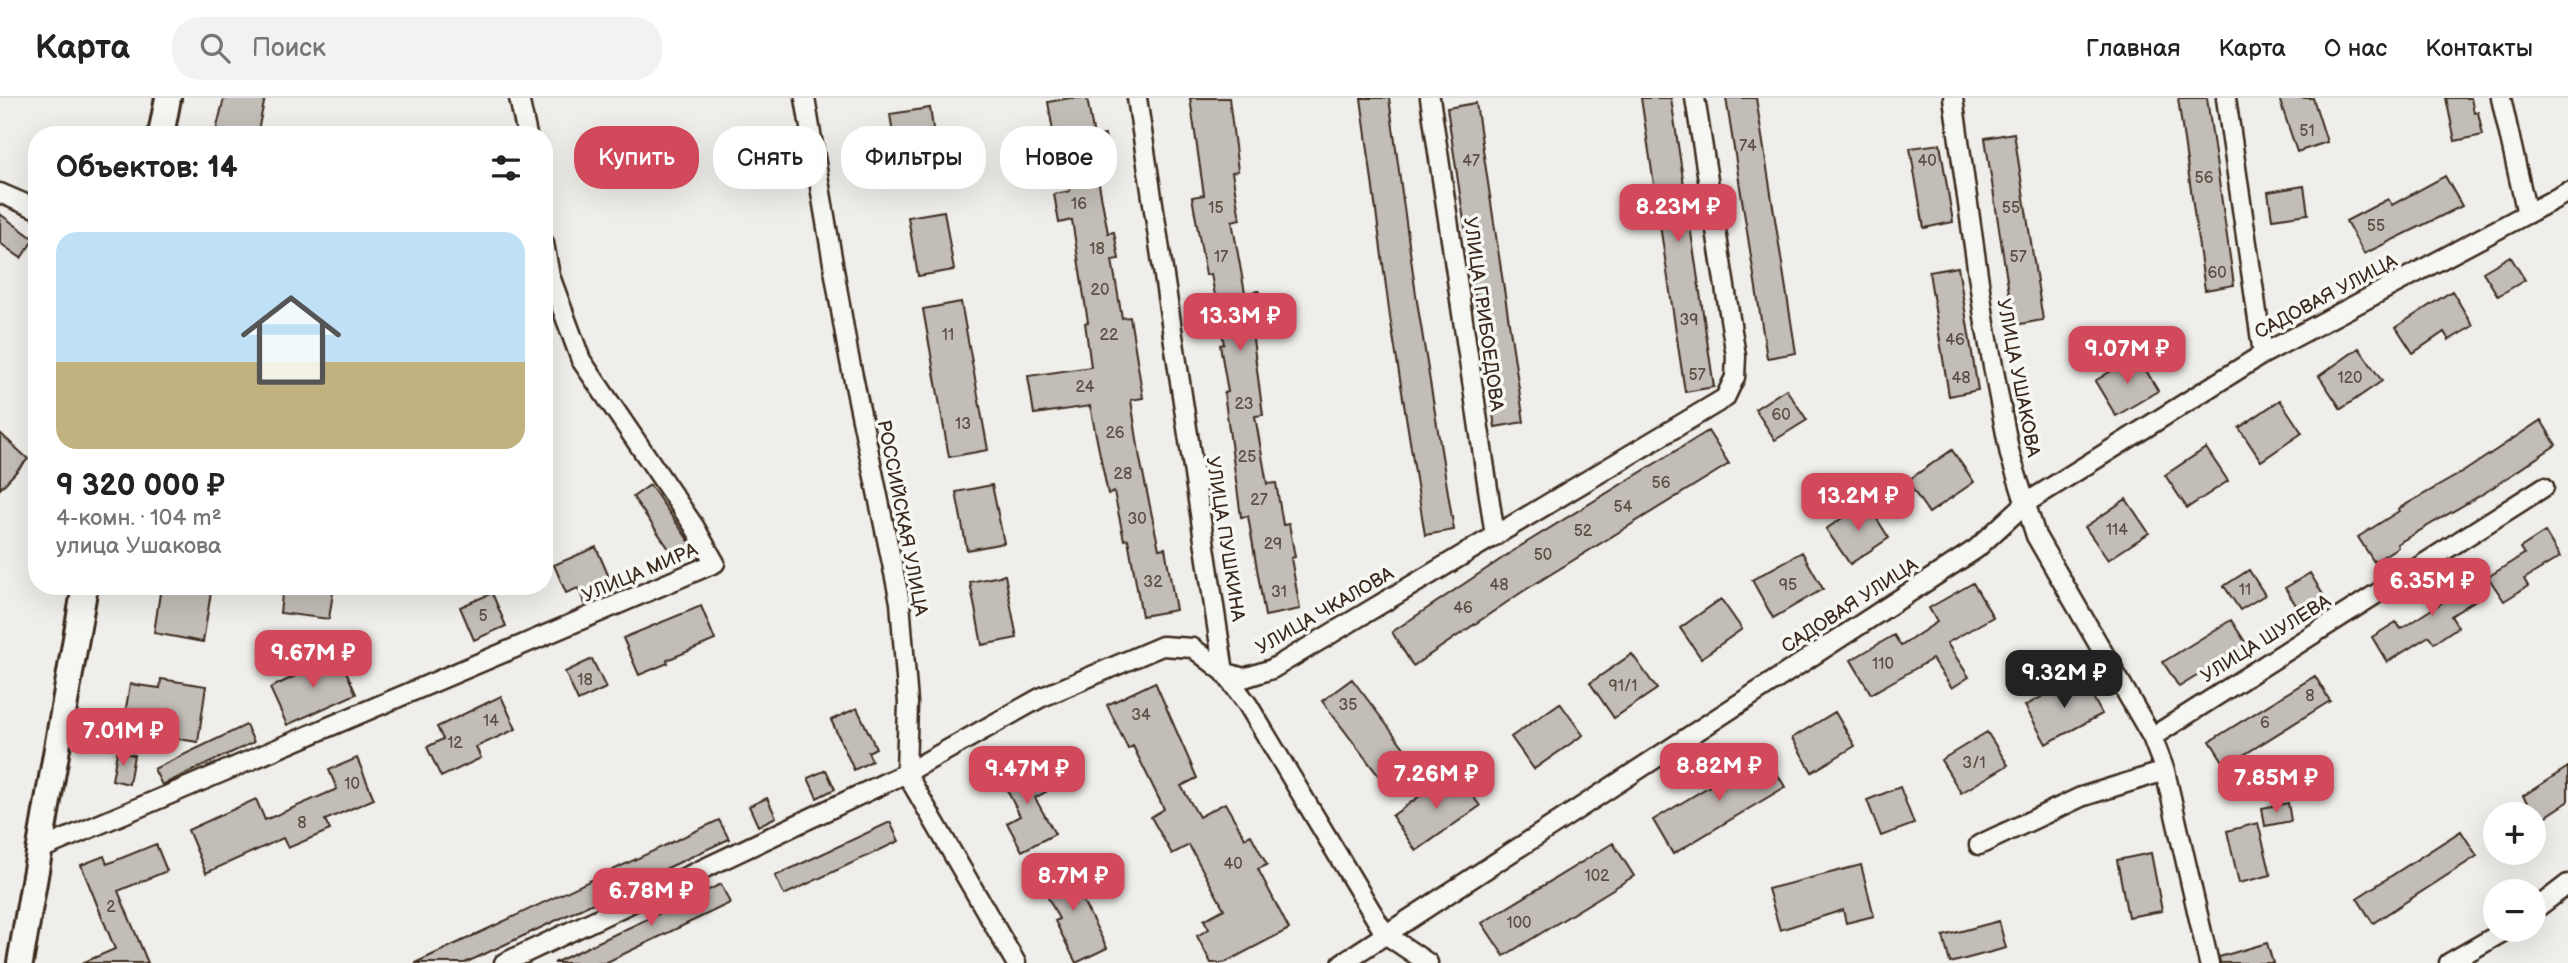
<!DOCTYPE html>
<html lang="ru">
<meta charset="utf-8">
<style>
body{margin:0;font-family:"Balsamiq Sans",sans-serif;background:#f2f2f2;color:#222;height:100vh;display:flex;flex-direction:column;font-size:26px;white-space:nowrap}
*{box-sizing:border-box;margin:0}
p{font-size:23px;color:#767676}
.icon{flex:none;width:38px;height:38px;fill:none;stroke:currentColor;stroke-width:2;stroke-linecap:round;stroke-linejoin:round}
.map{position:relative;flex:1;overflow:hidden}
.side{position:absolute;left:28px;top:28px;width:525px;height:469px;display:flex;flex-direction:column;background:#fff;border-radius:28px;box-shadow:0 7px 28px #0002}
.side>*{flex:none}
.banner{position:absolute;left:574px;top:28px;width:665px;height:63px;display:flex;gap:14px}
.fabs{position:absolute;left:2483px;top:704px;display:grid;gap:14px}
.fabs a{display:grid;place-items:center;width:63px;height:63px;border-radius:50%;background:#fff;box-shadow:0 7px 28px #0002;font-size:35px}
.price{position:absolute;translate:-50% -60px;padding:0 16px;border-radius:14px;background:#d1495b;color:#fff;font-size:23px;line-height:46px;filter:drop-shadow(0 2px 4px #0008)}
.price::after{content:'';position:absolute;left:50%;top:42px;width:21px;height:16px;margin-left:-10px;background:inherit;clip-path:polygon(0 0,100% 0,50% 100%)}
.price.on{background:#222;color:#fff}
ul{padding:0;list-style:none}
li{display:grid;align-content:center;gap:14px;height:371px;padding:0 28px}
li span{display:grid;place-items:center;height:217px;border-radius:21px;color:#555}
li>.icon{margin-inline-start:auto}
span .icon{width:126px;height:126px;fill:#fffc;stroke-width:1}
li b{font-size:30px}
h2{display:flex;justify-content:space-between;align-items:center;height:84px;padding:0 28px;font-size:30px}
.chip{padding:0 24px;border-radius:28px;background:#fff;box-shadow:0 7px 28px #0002;font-size:24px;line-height:63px}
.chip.on{background:#d1495b;color:#fff}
header{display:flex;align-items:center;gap:42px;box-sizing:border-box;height:98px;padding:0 35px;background:#fff;border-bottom:2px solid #e0e0e0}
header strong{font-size:33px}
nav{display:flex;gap:38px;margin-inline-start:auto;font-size:24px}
.search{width:490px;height:63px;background:#f2f2f2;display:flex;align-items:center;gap:18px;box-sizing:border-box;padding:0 24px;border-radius:28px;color:#767676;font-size:26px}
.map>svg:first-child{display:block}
</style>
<header>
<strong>Карта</strong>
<div class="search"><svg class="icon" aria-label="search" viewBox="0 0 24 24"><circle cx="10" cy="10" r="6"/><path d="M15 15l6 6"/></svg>Поиск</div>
<nav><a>Главная</a><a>Карта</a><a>О нас</a><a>Контакты</a></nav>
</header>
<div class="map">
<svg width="2568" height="865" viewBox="0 0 2568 865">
<rect width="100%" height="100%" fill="#efeeea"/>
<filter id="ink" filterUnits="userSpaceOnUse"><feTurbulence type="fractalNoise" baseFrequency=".0143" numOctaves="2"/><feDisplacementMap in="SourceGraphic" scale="14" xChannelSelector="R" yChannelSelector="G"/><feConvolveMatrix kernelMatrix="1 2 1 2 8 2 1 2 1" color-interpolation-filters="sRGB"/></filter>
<g filter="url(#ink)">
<path fill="#c2bdb7" stroke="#3b2a1e" stroke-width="2" d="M224,0H265L257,37H215Z
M1070,0H1087L1094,39L1105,37L1110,67L1096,70L1108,135L1114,134L1119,161L1112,162L1122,220L1130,219L1137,262L1143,300L1131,302L1140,361L1159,451L1165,450L1176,512L1142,518L1128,441L1124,442L1114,394L1108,396L1090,308L1034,316L1028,278L1091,269L1085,225L1088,224L1072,122L1059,125L1054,96L1070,93L1060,32L1053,33L1048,4Z
M1190,0H1229L1238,73L1232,74L1240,121L1232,123L1245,195L1259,193L1263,216L1250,219L1263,317L1255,318L1267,386L1276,385L1283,427L1289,426L1295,459L1291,460L1300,511L1265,518L1248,418L1241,419L1224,295L1228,294L1220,247L1224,246L1211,176L1206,177L1192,99L1204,97Z
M1361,0H1389L1416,197L1454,432L1425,437L1390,219Z
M1641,0H1671L1714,289L1685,294Z
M1726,0H1756L1796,255L1767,260Z
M2178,0H2207L2234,187L2205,192Z
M2279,0H2313L2327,44L2297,54Z
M2446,0H2471L2474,15L2478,14L2483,37L2455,43Z
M1476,5L1524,324L1495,329L1447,10Z
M930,10L935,43L945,42L950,76L900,83L890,16Z
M2014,35L2043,222L2014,227L1985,40Z
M1940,46L1953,124L1924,130L1910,50Z
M2445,78L2462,108L2364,156L2346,123L2388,101L2392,107Z
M2304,88L2308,116L2272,121L2268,94Z
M944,113L954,172L918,178L908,119Z
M0,116L34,141L21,160L0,145Z
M2510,158L2525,182L2498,198L2483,174Z
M1958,169L1978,292L1949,298L1929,174Z
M2452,193L2473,228L2449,242L2444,234L2413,255L2396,229Z
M961,204L988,352L949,359L923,211Z
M2359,250L2382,283L2341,311L2319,278Z
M2137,257L2158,293L2116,318L2095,283Z
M1786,291L1807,322L1775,342L1755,311Z
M2280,302L2302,335L2261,363L2239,330Z
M2541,322L2556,347L2486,394L2397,446L2398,449L2374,464L2358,439L2399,413L2398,411L2463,374Z
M1708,333L1729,366L1522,494L1413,568L1392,534L1519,449Z
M0,335L28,361L0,391Z
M2206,350L2228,383L2187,410L2165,377Z
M1952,352L1974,384L1929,415L1907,383Z
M650,387L691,446L674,458L633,399Z
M992,387L1004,445L967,452L956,394Z
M2126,401L2149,435L2108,462L2085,429Z
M1866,404L1889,440L1850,466L1826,431Z
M2545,434L2560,459L2524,481L2528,488L2504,503L2488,479L2524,456L2520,450Z
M596,449L615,493L585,506L578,490L566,495L554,467Z
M1802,454L1823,491L1773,520L1752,482Z
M2472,469L2488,494L2451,518L2458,529L2434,545L2429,538L2387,564L2372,539L2396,524L2401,531L2455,496L2448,485Z
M2249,472L2265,497L2240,512L2224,488Z
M2310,475L2325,500L2301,515L2285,490Z
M1005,477L1017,540L982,547L970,484Z
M1973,485L1993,519L1947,545L1969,579L1952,590L1932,561L1871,596L1851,562L1894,537L1901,548L1937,524L1929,510Z
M161,488H212L203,544L154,535Z
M283,488H334L329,521L280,515Z
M492,495L506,528L474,542L460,509Z
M1721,501L1742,531L1701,560L1680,530Z
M701,508L715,542L667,562L668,565L639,577L623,540Z
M2231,522L2247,547L2179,589L2163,564Z
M1632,556L1657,591L1614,620L1590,585Z
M339,557L356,596L287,627L270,590Z
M592,561L606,590L578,603L565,574Z
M2081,577L2102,616L2046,646L2025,608Z
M2315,578L2330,603L2226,668L2210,643Z
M161,581L206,588L198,644L146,636L148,619L125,616L130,586L160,590Z
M1352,581L1411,659L1381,681L1322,603Z
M1155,584L1197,680L1181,688L1199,719L1225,705L1245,740L1251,737L1267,767L1258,771L1289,831L1224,865H1211L1197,838L1209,831L1204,822L1224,811L1189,747L1172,756L1151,719L1164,711L1133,648L1128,651L1107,607Z
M501,598L516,631L476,649L481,660L441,679L427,649L443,641L437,629Z
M1560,605L1583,637L1534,671L1511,639Z
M857,610L876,650L868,654L872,663L854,672L831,622Z
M1835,614L1855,648L1812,674L1792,640Z
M246,627L254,644L162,687L154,671Z
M1987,634L2008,667L1961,695L1941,662Z
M117,654L134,657L129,686L112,682Z
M1765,655L1785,689L1673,756L1653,722Z
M357,660L374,701L325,722L330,732L288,750L283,740L206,775L188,732L256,701L265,722L337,691L329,672Z
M1024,663L1031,677L1039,673L1049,692L1035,700L1055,736L1022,753L1007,725L1020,718L999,676Z
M2568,669V704L2539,723L2523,698Z
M826,672L835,691L817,700L808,680Z
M1455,673L1480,708L1416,753L1392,718Z
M1900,689L1914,726L1881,738L1867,702Z
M767,700L776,719L758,728L749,708Z
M2288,705L2291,723L2265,728L2262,710Z
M719,722L729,741L504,847L465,865H415Z
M890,724L899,743L784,797L775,778Z
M2258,725L2271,777L2239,785L2227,733Z
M2461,733L2477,758L2373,825L2357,800Z
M1613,745L1634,778L1504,858L1482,825Z
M156,746L167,773L118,793L148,865H82L115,851L81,767L104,758L107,766Z
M2151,755L2162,813L2128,819L2117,762Z
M1072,765L1089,798L1082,801L1107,850L1076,865L1055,823L1059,821L1039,782Z
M1861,767L1874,818L1846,825L1843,812L1780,832L1768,791Z
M721,786L730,805L605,865H554Z
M1999,823L2006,850L1950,865L1943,838Z
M2267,845L2273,865H2220L2219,859Z"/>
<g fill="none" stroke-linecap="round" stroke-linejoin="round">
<g stroke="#3b2a1e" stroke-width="23">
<path id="minor" d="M519,0L527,37
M805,0L848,254L900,504L908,605L906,675L1016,865
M1137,0L1224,574L1248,607L1385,836L1428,865
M1430,0L1495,438
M1953,0L1985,226L2010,357L2036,438L2152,639L2165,673L2209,865
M2226,0L2263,256
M2501,0L2527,116
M0,95L37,111
M2152,639L2544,389
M1979,747L2081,699L2165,673
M41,751L715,465L694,428L581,262L550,178L544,145
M2534,812L2568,786
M504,865L906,675L1040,600L1162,548L1193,550L1224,574L1244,580L1272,571L1725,300L1735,279L1736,258L1695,0
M1342,865L1976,451L2026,405L2263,256L2568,94
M2449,865L2508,831"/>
</g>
<g stroke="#3b2a1e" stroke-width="30">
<path id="secondary" d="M161,37L168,0
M20,865L85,488"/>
</g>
<use href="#minor" stroke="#f6f6f2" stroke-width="18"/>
<use href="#secondary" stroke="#f6f6f2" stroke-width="24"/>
</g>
</g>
<g text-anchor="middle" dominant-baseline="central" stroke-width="7" stroke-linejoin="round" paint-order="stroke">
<g font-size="16" fill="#5d4f44">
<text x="2307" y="33">51</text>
<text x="1748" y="48">74</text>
<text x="1471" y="63">47</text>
<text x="1927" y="63">40</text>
<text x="2204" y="80">56</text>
<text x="1079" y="106">16</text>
<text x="1216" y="110">15</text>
<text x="2011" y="110">55</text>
<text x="2376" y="128">55</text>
<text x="1097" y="151">18</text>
<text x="1221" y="159">17</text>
<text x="2018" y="159">57</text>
<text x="2217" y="175">60</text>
<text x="1100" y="192">20</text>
<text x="1689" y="222">39</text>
<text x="948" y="237">11</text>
<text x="1109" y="237">22</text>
<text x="1955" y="242">46</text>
<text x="1697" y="277">57</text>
<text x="1961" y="280">48</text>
<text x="2350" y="280">120</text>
<text x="1085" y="289">24</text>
<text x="1244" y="306">23</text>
<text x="1781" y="317">60</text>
<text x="963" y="326">13</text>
<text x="1115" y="335">26</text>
<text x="1247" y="359">25</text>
<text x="1123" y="376">28</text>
<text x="1661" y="385">56</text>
<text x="1259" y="402">27</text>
<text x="1623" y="409">54</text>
<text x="1137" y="421">30</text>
<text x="2117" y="432">114</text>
<text x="1583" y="433">52</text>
<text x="1273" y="446">29</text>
<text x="1543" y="457">50</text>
<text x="1153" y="484">32</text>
<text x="1499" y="487">48</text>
<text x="1788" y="487">95</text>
<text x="2245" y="492">11</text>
<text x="1279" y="494">31</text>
<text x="1463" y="510">46</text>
<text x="483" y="518">5</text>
<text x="1883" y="566">110</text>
<text x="585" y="582">18</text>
<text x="1623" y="588">91/1</text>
<text x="2310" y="598">8</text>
<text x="1348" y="607">35</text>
<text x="1141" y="617">34</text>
<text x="491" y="623">14</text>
<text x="2265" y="625">6</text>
<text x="455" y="645">12</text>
<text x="1974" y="665">3/1</text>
<text x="352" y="686">10</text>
<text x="302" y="725">8</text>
<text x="1233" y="766">40</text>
<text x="1597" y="778">102</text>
<text x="111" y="809">2</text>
<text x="1519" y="825">100</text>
</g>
<g font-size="19" fill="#3b2a1e" stroke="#f6f6f2">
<text transform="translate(2326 199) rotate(-28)">САДОВАЯ УЛИЦА</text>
<text transform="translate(1483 216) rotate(82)">УЛИЦА ГРИБОЕДОВА</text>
<text transform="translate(2018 280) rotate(79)">УЛИЦА УШАКОВА</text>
<text transform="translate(902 420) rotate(79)">РОССИЙСКАЯ УЛИЦА</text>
<text transform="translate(1225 441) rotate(81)">УЛИЦА ПУШКИНА</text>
<text transform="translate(640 475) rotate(-23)">УЛИЦА МИРА</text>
<text transform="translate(1850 508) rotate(-33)">САДОВАЯ УЛИЦА</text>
<text transform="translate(1325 513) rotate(-30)">УЛИЦА ЧКАЛОВА</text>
<text transform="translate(2266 541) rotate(-32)">УЛИЦА ШУЛЕВА</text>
</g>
</g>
</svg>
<div class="fabs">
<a>+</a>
<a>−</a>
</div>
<b class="price" style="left:1678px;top:146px">8.23M ₽</b>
<b class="price" style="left:1240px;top:255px">13.3M ₽</b>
<b class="price" style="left:2127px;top:288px">9.07M ₽</b>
<b class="price" style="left:1858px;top:435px">13.2M ₽</b>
<b class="price" style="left:2432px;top:520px">6.35M ₽</b>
<b class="price" style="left:313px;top:592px">9.67M ₽</b>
<b class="price on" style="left:2064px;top:612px">9.32M ₽</b>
<b class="price" style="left:123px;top:670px">7.01M ₽</b>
<b class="price" style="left:1719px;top:705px">8.82M ₽</b>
<b class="price" style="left:1027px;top:708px">9.47M ₽</b>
<b class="price" style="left:1436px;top:713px">7.26M ₽</b>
<b class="price" style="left:2276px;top:717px">7.85M ₽</b>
<b class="price" style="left:1073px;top:815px">8.7M ₽</b>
<b class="price" style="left:651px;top:830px">6.78M ₽</b>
<div class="banner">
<a class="chip on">Купить</a>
<a class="chip">Снять</a>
<a class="chip">Фильтры</a>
<a class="chip">Новое</a>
</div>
<section class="side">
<h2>Объектов: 14<svg class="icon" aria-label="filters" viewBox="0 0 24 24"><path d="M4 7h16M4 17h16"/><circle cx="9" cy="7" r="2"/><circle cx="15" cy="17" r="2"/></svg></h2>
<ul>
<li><span style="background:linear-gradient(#bfe0f5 60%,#c2b280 0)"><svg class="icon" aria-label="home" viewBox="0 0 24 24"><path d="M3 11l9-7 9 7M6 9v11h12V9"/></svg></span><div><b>9 320 000 ₽</b><p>4-комн. · 104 m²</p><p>улица Ушакова</p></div></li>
</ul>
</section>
</div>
